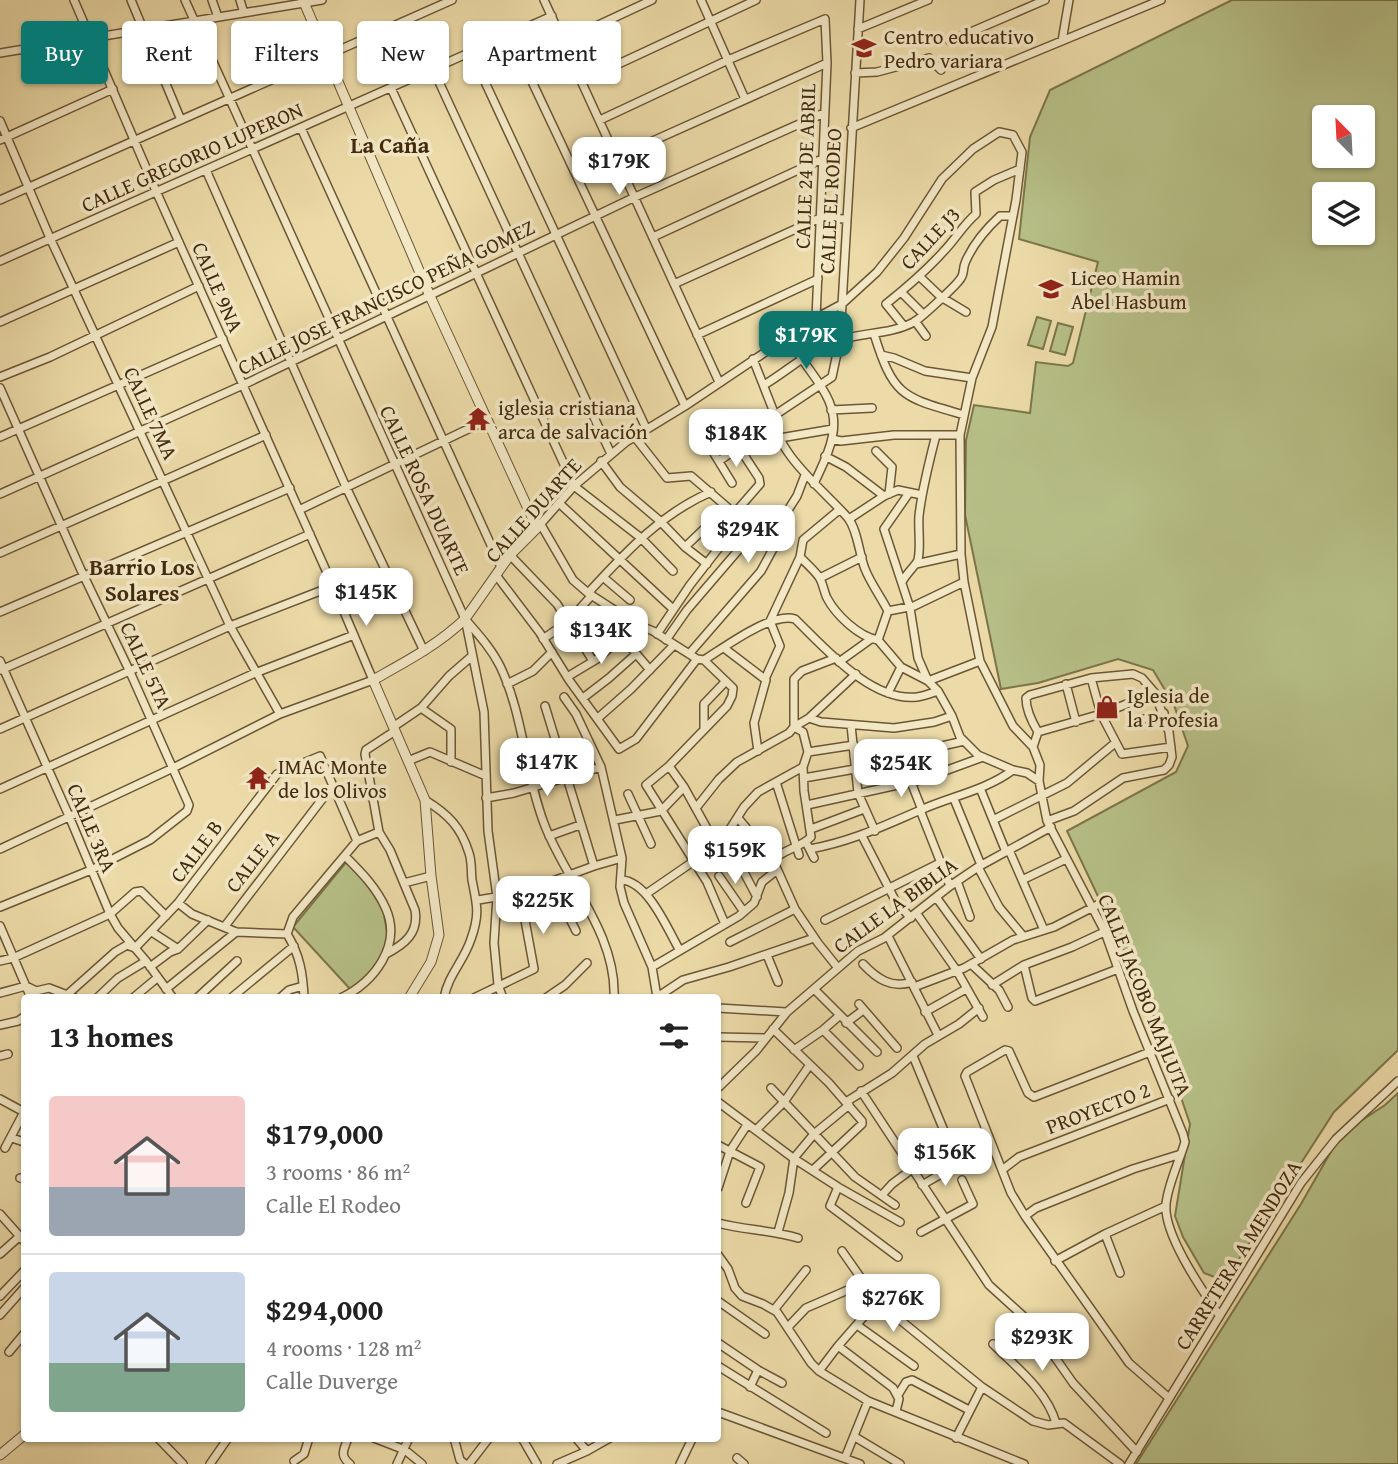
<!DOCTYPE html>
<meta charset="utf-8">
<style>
body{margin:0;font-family:"Gentium Book Plus",serif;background:#f2f2f2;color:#222;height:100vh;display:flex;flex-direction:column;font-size:26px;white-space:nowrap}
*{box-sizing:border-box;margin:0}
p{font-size:23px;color:#767676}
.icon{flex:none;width:38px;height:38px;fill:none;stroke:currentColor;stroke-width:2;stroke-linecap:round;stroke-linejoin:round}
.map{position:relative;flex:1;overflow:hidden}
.details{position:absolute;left:21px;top:994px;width:700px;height:448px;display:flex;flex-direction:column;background:#fff;border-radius:7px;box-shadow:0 2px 5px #0004}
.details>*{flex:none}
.banner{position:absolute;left:21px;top:21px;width:700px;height:63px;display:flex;gap:14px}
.needle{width:46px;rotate:336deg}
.tools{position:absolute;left:1312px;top:105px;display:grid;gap:14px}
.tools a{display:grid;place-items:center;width:63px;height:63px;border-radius:7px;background:#fff;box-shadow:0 2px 5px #0004;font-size:35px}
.price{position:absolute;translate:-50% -60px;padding:0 16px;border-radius:14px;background:#fff;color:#222;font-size:23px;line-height:46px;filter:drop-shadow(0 2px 4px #0008)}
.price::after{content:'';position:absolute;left:50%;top:42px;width:21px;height:16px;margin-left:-10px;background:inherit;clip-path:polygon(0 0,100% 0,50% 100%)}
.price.current{background:#0f766e;color:#fff}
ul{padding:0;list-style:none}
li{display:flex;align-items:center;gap:21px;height:175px;padding:0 28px}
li+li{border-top:2px solid #e0e0e0}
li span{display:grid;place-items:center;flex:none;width:196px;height:140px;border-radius:7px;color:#555}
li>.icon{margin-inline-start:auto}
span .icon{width:84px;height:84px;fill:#fffc;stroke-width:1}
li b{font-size:30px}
h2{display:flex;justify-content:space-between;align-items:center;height:84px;padding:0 28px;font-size:30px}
.pill{padding:0 24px;border-radius:7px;background:#fff;box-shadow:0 2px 5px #0004;font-size:24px;line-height:63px}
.pill.current{background:#0f766e;color:#fff}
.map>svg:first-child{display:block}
</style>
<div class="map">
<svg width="1398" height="1464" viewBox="0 0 1398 1464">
<rect width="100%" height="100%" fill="#ecdba8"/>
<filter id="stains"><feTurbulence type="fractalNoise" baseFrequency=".00286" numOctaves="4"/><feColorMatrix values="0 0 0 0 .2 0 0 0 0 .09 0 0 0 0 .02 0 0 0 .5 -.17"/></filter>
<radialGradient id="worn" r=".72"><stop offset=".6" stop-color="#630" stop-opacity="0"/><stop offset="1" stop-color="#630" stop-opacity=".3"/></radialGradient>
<path fill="#b7c088" stroke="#7c754b" stroke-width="2" fill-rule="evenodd" d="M1232,0H1398V1050L1334,1112L1225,1281L1204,1273L1183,1237L1175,1216L1190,1124L1150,1006L1067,831L1176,772L1188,746L1174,705L1153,670L1118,659L1038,683L1001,689L965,515L966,440L974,405L1030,413L1036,362L1068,366L1073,363L1098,262L1019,239L1030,137L1050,90ZM1325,117H1363V156H1325ZM1325,194H1363V233H1325Z
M1037,317L1051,321L1043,349L1028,345Z
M1058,323L1073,327L1065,355L1050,351Z
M347,861L364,880L383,909L388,937L378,966L351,990L293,927Z
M1398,1093V1464H1136L1301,1204L1341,1134L1385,1105Z"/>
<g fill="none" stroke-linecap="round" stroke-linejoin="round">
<g stroke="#6c5634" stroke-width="10">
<path id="minor" d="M131,0L181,120
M185,0L465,619C478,634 491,648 500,666C524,716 525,775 545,826C567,882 617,935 614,998
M212,0L218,17
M240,0L244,13
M544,0L719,382
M701,0L745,99
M858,29L928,0
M510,35L685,406
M564,41L652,0
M950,41L1045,0
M1062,41L1069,0
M471,52L646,428
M0,53L322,0
M433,69L611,454
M855,73L877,72L929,58L941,70
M582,81L756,0
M391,88L574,486L641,538L673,571
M600,120L728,60L825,19L827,63L816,318
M0,121L50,238L230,626L280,714
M301,128L501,567
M851,128L1161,0
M0,140L113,89
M617,157L827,63
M206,170L346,487L424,651
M0,200L452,0
M653,237L822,159
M0,261L552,16
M919,276L941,297L966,312
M674,284L820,218L846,219
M901,292L923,314
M915,321L926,336
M0,322L179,242
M903,325L886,304C906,288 926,271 943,252C955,240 963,225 976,214L975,192L994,180L1020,169
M874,334C894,398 903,397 964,415
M697,335L818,279
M790,335C794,343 797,352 802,359C819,384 840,405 832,438C829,454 820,470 814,484
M881,355L894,358L925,371L972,378
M753,359L775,415C771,450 827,493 848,518C858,531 859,554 865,569C871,584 881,597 888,611L878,640
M0,377L50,357L199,286
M764,385C789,370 808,351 836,341C861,332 890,335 914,322C921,318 957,285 961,278C964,274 963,268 965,263C972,246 987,228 1000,216H1013
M0,388L81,570L130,672L189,805L187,811L150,840L91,870L0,907
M831,410L872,408
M775,415L832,377L840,339L860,0
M634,436L667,478L691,476L727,507L739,522L774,547
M0,437L223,339
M780,438L833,429
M832,439L841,441L894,435H960
M710,447L732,483
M876,451L892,467L889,494
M825,456L846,467L884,496L898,490L922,495
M601,461L620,487L660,521L685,547L707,564
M719,461L774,423
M909,493L884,529L910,608L918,658L928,681L938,691L952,716L960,737L978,755L1013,770L1027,773L1039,781
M0,494L243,385L635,197L824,113
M559,503L673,609
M299,510L487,420
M733,515L760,484L759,478L738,446
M849,519L884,496
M540,523L573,580L588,593L636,624L653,631L697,659L704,660L733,688L732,696L727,706L669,766L646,785L707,882L725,924
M537,528L574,486L626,442L685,406L816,318L842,304L877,272L904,238L942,179L973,149L999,132L1013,135L1022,152L1016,200L992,327L972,378L960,435L961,554L964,582L980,661L1013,726L1033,747L1040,765L1039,781L1047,821L1105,932L1133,1011L1183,1134L1185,1142C1179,1162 1168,1184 1166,1204C1163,1234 1202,1290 1219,1315
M685,547L727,507
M0,553L266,435
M510,555L557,604L593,661
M800,557C806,563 814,570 819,577C823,583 824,592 827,598C836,615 859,637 878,640L901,667L928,681
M916,564L961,554
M496,575L540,633L569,680L619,749L636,739L697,659
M603,577L630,600
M820,578L862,557
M902,582C906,574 916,565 918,560C921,547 918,530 919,516C922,489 929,462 936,435
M588,593C625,553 660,514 711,492
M888,611L914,606L964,582
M0,612L290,488
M466,623L484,712L488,831L497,897L494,943L498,985L503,998
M657,634L690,585L739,522
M622,637L650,670
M543,639L569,621L592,595
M666,640L687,610L753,533
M724,648L766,680L754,723L758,751
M689,654L761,571L774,547L783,518L797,496L805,475
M704,660C725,647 771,612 795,619C825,648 871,702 917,697C924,696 932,693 938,691
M0,661L69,816L110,914L118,928L146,961L173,998
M839,662L871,639
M1,670L310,534
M567,677L597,659L636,624
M1091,678L1101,714L1122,754L1171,747
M765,679L780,646L770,621L800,557L803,540L839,510
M928,681L980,661
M507,684L533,671L552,652
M1066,684L1076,722
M888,693L901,667
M564,697L576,714L601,767L622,858L620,887L624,903L652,967L657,997
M583,698L609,678L636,654
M545,706L594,866
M421,708L451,729V762
M598,718L631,689L674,645
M809,718L821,722L894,728L934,722L952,716
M1131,723L1164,713
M851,725L858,793L875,831
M393,727L421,708L449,676L472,656
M704,727V704L726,681
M0,729L230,626L333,586
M1038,732C1032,722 1026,710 1026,698L1030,695L1091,678L1133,674L1142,678L1155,693L1169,732L1172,757L1169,765L1164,770L1123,778L1074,811L1047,821
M1033,747L1038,732L1101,714L1155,693
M808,752L854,745
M854,756L911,753L964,741
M408,761L430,752L486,776
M669,766L684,787L715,843
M804,778L855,769
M776,782L799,855
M911,782L922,810
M980,788L1006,852
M0,789L255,673L354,635
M628,794L651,844
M486,798L514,793L601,767
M954,799L981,865
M425,800C448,814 461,827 469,853C472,862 471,871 472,880C477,905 480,914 471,939C464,961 448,975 444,998
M807,805L920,780L983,757
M696,808L719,779L737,762L789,733L794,727L809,718L856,674
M920,810L950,886
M738,818L773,860L795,909L818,943L838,968
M615,820L661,811L684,787
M993,820L1067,783L1115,743
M811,829L864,809
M549,836L580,825
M862,836L896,902L911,918
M808,846L814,858
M0,849L173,768L280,714L373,680L333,586L156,191L74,0
M810,849C853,841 883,826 923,809C953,796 986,790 1013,770
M1009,850L1044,930
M773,860C784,849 800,848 811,837L804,791L803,767L808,752L803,732L794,727V679L802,671L836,658
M739,863L757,897
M978,867L999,907L1023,936
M719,876L744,912
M622,880C648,882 667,928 679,949
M1022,880L1066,859
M551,881L576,931
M957,881L970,917
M404,883L431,876
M646,894L694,861L730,829L744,807L758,792L803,767
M936,897L981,959
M478,900L520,893L594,866L622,858
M178,903L192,914L236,932L287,934C300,955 303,974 304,998
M917,914L957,971L983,1017
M825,920L940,863
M0,926L31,998
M225,926L333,785
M152,932L178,949
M287,934L293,917L357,841L379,832
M888,936L938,1035
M730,942L795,909
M386,954C405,944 419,933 415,910L390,850L379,832L365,754L366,750L395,731
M767,955L778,982
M0,961L13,958L110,914L135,892L141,891L166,916
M863,964C877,979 892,989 912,982
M971,964L999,990L1008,1007
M1024,965L1032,998L1035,1001L1118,969
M150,967L170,952L178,949L208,920
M652,967L739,916L754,903L762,882L777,870
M992,985L1024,965L1072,947L1117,926
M914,987L964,968L1013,940L1054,927L1105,901
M166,989L236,932
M814,989L877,1052
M0,993L26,986L36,991L49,988L75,998
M68,994L115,952L127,945L135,948L178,903L277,774L320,756L357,841
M97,998L118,978L146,961
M133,998L157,978
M197,998L237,961
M231,998L294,946
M280,998L289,990L303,986
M341,998C374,982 402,946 386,909C377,888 361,872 345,856
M474,998L534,969L520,893
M546,998L565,985L587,963
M656,998L683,980L729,967L814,938
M859,1004L897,1048
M718,1008L786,1012
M925,1012L966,989
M846,1023L862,1011
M0,1025L18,1021L24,1017
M773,1029L829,1083L862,1121V1124L814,1169
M823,1030L859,1066
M718,1037L766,1038
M794,1050L823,1030L839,1016
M1150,1052L1034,1097L1028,1093L1009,1051L1005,1050L967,1072L965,1076L1011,1193L1025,1216L1129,1363L1169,1398
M0,1056L8,1054
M913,1056L957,1162L955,1166L922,1185
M718,1088L756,1051L787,1012L858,951L884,938L950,886L978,867L1051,827
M771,1088L855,1177L895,1205
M861,1091L989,1285L1031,1323L1073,1383L1137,1452
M0,1099L24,1112
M718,1102L793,1158L838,1187L900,1222
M846,1102L892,1073L925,1044L959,1024L979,1008
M756,1130L784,1102L809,1066
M12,1138L24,1142
M718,1145L760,1167L746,1203
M5,1148L24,1112
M908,1162L946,1139
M1002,1170L1019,1157L1170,1099
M20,1178L24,1179
M838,1187L830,1206L898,1257
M718,1188L730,1151L747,1125
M882,1195L892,1184L912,1169
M0,1214L24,1241
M1025,1216L1036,1208L1133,1169L1181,1154
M718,1223C744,1230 771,1230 798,1238
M778,1232L789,1193L794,1158L814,1134L849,1105
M921,1232L973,1204L962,1180
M1105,1234L1120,1273
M842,1251L877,1301L982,1387L1033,1421L1048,1425L1064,1423L1120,1464
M0,1254L20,1236
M718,1255L728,1269L735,1288L742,1296L763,1304L777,1312L811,1363L819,1371L868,1401L1024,1464
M1055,1261L1105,1234L1166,1206
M0,1296L24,1271
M718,1301L765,1334
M774,1310L806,1270
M0,1315L24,1288
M857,1325L914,1366
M788,1327L806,1308L864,1283
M718,1343L758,1370L750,1387
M993,1344C1016,1367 1047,1391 1056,1423
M838,1346L893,1388L899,1399L896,1411
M9,1352L24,1334
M718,1366L826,1433
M758,1370L782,1383
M819,1371L838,1346L888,1289
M898,1395L906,1382L912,1380L969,1410
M718,1412L860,1464
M855,1437L900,1464
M158,1438L183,1464
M348,1438C344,1450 339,1455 350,1464
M374,1438L405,1450L422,1464
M454,1438L460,1460L465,1464
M522,1438L537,1464
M576,1438L587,1451
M956,1438L982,1387
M737,1458L744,1464
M845,1458L868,1401
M294,1461L304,1454L309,1438
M210,1464L228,1438
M397,1464L409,1438
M469,1464L489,1438
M557,1464L587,1451L610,1438
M680,1464L692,1439
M1129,1464L1301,1183L1336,1139L1398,1081"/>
</g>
<g stroke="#6c5634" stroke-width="11">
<path id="tertiary" d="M303,0L430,296L537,528L510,555L465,619C438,645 405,662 373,680L425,800L431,876L439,935L431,962L409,998
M0,1455L24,1435"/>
</g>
<use href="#minor" stroke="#f3e8c6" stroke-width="7"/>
<use href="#tertiary" stroke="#f3e8c6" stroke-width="9"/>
</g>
<defs>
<g id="school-bare" transform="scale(1.89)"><path d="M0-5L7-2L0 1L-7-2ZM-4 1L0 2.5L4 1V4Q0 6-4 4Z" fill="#8f2418" stroke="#f3e8c6" stroke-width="2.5" paint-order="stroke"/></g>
<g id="temple-bare" transform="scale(1.89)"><path d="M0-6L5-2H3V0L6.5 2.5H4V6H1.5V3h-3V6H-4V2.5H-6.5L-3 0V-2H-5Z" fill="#8f2418" stroke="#f3e8c6" stroke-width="2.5" paint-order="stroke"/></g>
<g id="shop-bare" transform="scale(1.89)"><path d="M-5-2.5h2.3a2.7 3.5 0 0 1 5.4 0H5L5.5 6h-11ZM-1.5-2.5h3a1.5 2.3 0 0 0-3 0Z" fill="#8f2418" stroke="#f3e8c6" stroke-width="2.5" paint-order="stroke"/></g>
</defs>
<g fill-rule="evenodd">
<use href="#school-bare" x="864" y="48"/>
<use href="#school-bare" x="1051" y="289"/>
<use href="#temple-bare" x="478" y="419"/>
<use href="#shop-bare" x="1107" y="707"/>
<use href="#temple-bare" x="258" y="778"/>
</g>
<g text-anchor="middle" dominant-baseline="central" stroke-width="7" stroke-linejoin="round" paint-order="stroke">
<g font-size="21" fill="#422a0e" stroke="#f3e8c6" text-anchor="start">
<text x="884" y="36">Centro educativo<tspan x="884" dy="24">Pedro variara</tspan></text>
<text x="1071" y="277">Liceo Hamin<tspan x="1071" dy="24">Abel Hasbum</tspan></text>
<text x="498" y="407">iglesia cristiana<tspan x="498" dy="24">arca de salvación</tspan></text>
<text x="1127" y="695">Iglesia de<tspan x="1127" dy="24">la Profesia</tspan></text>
<text x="278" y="766">IMAC Monte<tspan x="278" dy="24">de los Olivos</tspan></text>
</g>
<g font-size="21" fill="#422a0e" stroke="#f3e8c6">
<text transform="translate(192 157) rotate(-24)">CALLE GREGORIO LUPERON</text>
<text transform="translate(805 166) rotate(-88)">CALLE 24 DE ABRIL</text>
<text transform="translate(830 201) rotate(-87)">CALLE EL RODEO</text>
<text transform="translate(930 238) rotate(-47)">CALLE J3</text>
<text transform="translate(218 287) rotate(66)">CALLE 9NA</text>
<text transform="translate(386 297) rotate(-26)">CALLE JOSE FRANCISCO PEÑA GOMEZ</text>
<text transform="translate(151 413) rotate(65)">CALLE 7MA</text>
<text transform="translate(425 490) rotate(65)">CALLE ROSA DUARTE</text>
<text transform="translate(533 510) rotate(-48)">CALLE DUARTE</text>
<text transform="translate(146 665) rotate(65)">CALLE 5TA</text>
<text transform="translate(92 828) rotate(67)">CALLE 3RA</text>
<text transform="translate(196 851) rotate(-53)">CALLE B</text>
<text transform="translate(252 861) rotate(-52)">CALLE A</text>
<text transform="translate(895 905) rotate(-36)">CALLE LA BIBLIA</text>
<text transform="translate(1145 995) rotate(68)">CALLE JACOBO MAJLUTA</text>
<text transform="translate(1098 1108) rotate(-21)">PROYECTO 2</text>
<text transform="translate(1238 1255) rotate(-58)">CARRETERA A MENDOZA</text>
</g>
<g font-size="23" font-weight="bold" fill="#422a0e" stroke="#f3e8c6">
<text x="390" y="144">La Caña</text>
<text x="142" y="566">Barrio Los<tspan x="142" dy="26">Solares</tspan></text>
</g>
</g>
<rect width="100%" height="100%" filter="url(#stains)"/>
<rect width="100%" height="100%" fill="url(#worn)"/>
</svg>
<div class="tools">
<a><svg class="needle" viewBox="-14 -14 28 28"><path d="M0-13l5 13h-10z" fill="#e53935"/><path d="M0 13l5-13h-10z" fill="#767676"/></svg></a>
<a><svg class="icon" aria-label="layers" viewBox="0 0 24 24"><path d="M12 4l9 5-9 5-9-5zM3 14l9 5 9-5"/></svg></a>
</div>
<b class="price" style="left:619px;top:197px">$179K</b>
<b class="price current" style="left:806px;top:371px">$179K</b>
<b class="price" style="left:736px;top:469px">$184K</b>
<b class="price" style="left:748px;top:565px">$294K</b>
<b class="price" style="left:366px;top:628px">$145K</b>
<b class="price" style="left:601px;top:666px">$134K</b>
<b class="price" style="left:547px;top:798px">$147K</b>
<b class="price" style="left:901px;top:799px">$254K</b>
<b class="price" style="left:735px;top:886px">$159K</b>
<b class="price" style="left:543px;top:936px">$225K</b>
<b class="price" style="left:945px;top:1188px">$156K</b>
<b class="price" style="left:893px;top:1334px">$276K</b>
<b class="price" style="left:1042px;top:1373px">$293K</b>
<div class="banner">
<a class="pill current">Buy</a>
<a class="pill">Rent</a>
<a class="pill">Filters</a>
<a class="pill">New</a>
<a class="pill">Apartment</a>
</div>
<section class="details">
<h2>13 homes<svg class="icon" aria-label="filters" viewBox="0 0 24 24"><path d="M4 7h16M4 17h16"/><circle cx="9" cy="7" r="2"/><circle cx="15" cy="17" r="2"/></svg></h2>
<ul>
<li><span style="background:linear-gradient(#f6c9c9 65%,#9aa5b1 0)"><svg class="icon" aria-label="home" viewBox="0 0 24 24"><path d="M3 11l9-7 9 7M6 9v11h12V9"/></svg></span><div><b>$179,000</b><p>3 rooms · 86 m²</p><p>Calle El Rodeo</p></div></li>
<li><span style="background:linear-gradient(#c9d6e8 65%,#7fa58c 0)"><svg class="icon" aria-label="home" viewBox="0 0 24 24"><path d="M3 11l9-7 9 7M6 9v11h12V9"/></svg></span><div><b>$294,000</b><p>4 rooms · 128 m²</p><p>Calle Duverge</p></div></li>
</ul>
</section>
</div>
